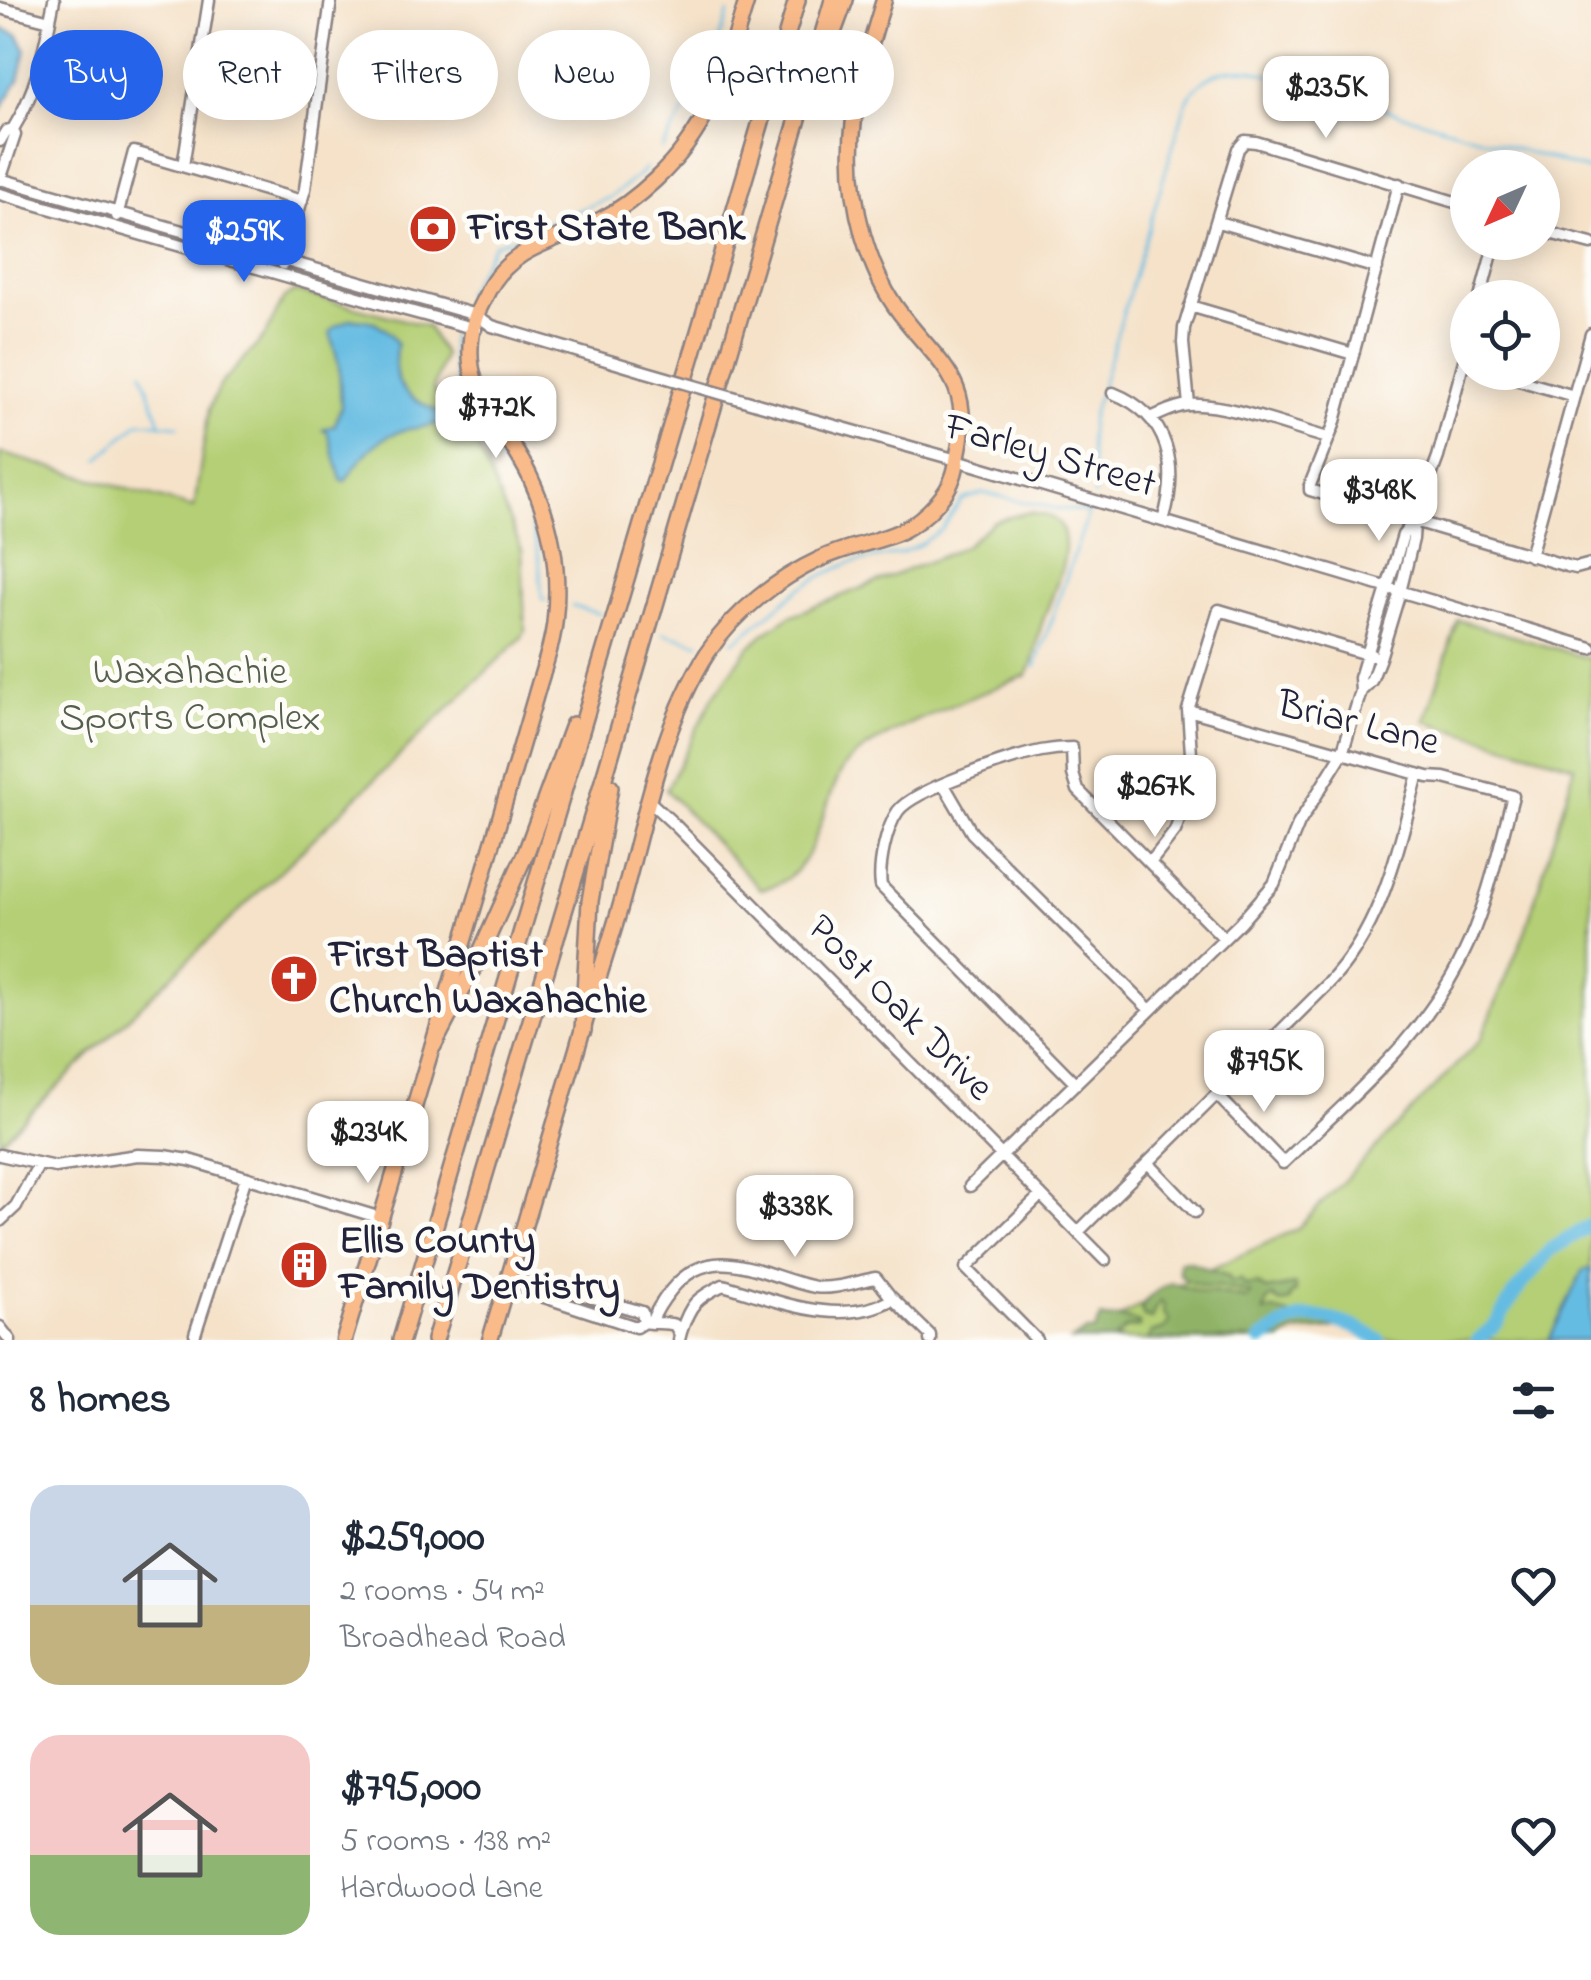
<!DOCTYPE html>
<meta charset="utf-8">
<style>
body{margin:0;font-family:"Indie Flower",sans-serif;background:#f6f6f7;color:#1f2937;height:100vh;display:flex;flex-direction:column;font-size:38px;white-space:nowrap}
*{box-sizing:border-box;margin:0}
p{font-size:32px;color:#747a83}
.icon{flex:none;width:55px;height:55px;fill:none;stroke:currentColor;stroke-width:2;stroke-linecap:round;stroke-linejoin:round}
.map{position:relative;height:1340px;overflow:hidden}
.panel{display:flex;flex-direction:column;background:#fff;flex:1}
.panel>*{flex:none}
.hud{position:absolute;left:30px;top:30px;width:1000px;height:90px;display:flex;gap:20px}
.needle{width:65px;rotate:226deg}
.buttons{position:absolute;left:1450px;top:150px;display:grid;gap:20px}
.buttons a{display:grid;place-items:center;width:110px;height:110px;border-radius:50%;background:#fff;box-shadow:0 5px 25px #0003;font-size:50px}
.price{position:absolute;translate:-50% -85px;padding:0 22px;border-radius:20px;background:#fff;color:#222;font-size:32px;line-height:65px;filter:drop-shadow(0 2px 5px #0008)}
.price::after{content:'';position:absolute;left:50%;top:60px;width:30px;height:22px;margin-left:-15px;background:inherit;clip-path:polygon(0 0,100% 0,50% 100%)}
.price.on{background:#2563eb;color:#fff}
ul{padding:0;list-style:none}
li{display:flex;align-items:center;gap:30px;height:250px;padding:0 30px}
li span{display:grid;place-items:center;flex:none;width:280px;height:200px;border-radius:30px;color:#555}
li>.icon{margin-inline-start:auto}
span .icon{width:120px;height:120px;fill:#fffc;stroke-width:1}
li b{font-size:42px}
h2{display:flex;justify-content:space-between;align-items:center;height:120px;padding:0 30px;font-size:42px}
.pill{padding:0 35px;border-radius:45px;background:#fff;box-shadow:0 5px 25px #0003;font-size:35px;line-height:90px}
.pill.on{background:#2563eb;color:#fff}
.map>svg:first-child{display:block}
</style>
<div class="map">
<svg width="1591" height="1340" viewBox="0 0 1591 1340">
<rect width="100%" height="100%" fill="#fdfcf7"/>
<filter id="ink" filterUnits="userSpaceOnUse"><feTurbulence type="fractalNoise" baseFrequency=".01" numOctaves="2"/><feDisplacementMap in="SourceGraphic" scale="20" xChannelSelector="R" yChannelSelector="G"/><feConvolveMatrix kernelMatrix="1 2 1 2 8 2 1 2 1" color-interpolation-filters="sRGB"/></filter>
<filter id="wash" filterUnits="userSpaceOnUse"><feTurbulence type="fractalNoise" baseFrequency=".0048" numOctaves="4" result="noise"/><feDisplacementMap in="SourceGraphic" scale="40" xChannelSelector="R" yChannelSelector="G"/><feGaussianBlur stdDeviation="2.25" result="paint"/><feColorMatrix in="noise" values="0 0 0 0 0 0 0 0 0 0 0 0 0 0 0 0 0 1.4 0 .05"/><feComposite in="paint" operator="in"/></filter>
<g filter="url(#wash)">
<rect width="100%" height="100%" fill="#f5e2c9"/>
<path fill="#b4cf75" stroke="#6b7858" stroke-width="2.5" d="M295,291L427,326L444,355L433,390L473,436L522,550L525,631L522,637L0,1142V453L194,508L209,409L221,384L264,337L284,298Z
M1030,512C1040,515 1053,515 1059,524C1078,550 1047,603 1040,630C1035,647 1036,659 1027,675C987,692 863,736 843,769C818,809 818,882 760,889L666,790L713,697L748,648L762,635L790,616L948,554L966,545L994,521Z
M1458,620L1591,659V1340H1368L1335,1315H1295L1254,1340H1076L1092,1334L1166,1290L1297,1229L1481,1039L1526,929L1575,766L1425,721Z"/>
<path fill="#8fb266" stroke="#586a50" stroke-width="2.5" d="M1188,1261C1203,1266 1212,1272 1229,1276L1230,1282L1241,1279L1245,1286L1257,1284L1266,1290L1295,1285L1296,1292L1291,1295L1290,1301C1281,1304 1279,1303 1273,1297L1268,1300L1264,1312L1273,1310L1288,1314L1293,1318L1307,1316L1338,1321V1327C1317,1334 1302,1325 1281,1340H1148L1151,1333L1165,1329L1170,1321L1164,1313L1163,1303L1161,1301L1155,1308L1152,1319L1144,1317L1141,1309C1148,1296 1157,1290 1171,1283L1205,1293L1212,1292L1247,1299L1250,1294L1216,1286L1207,1287L1187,1281L1179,1274V1262Z
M1101,1317C1108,1320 1110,1318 1117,1318C1124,1317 1132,1321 1139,1323V1327L1126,1328L1116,1337L1123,1340H1072L1087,1331H1094Z"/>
<path fill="#65bce2" stroke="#446f8e" stroke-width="2.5" d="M0,28L18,35L26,50L19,80L0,110Z
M351,319C373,319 386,325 397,344C388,391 409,397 446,416L445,421C429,428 413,427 398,432C373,440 359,461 345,481L341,480L328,433L323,430L335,425L341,406L339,365L330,332L336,326Z
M1591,1268V1340H1549L1582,1271Z"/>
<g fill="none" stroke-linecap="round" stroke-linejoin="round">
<path stroke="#65bce2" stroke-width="2.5" d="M662,148C690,105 715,62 728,13
M465,294L494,245L611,197L638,176L646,168
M451,336C448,400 487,439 518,490
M142,371L160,422
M443,414L461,401
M99,459L138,423L143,422L179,426
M1094,495L1096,490C1090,452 1084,428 1100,391L1185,106C1197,76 1221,67 1252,70L1591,171
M527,507L539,557L542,599L546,600
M572,606L600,614
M663,633L699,643
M733,641L737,640L799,589L823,575L850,563L899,554L921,544L942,529L962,500L983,493L1053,508L1089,512
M1035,667L1092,503"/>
<path stroke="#65bce2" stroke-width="14" d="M1261,1340C1272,1333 1284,1324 1296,1320C1318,1311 1360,1327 1379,1340
M1478,1340L1497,1323L1512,1297L1550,1250L1591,1225"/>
</g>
</g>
<g filter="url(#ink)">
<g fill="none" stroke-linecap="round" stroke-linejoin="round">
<g stroke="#8c8282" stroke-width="15">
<path id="minor" d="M0,8L50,21
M0,141L6,131L13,129C39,87 44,48 54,0
M183,166L209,0
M0,179L476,315L492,326L643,371
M0,180L15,135L13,129
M1399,184L1334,425L1310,485V490L1567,566L1576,568L1591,564
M0,194L376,302L476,329
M117,216L134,152L302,201
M1218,222L1377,268
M1542,231L1591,244
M283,264L305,189L331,0
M1480,298L1495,242
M1190,306L1353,354
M1491,372L1574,396
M1113,393C1171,416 1179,468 1163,521
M757,404L957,460L1591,648
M1189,405L1183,343L1184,328L1238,149L1245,141L1256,142L1468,206
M1151,418C1163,413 1175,406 1189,405C1224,402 1291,428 1328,438
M1530,556L1591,334
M1361,691L1371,681L1380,658L1400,592L1413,539L1414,523
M1188,710L1428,777L1444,778L1513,796C1500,844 1489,896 1469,942C1430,1033 1352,1096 1283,1163L1217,1095
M944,785L972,833L1150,1010
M650,802L675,825L1105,1260
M1150,863L1175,831L1189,793L1192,768L1188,710L1219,610L1380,658
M1076,1084L881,886C878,866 886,828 898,811C914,789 1013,757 1041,751C1051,749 1062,748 1072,748L1073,774L1078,790L1224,938
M0,1155L55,1167L138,1155L165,1156L189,1160L381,1218
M1148,1163L1195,1212
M970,1186L1240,923L1274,884L1299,823L1342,754L1361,691L1360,678L1403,535L1414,521L1438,457L1468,346
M0,1221L16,1206L39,1164
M1078,1232L1328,984C1383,927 1398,848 1418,774
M509,1279L524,1284L526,1291L636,1327L644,1322C655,1324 665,1322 675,1325L678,1331L681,1332L679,1340
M524,1284L532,1280L642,1312L644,1322
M651,1323C656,1310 662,1301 671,1290C714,1238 763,1277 815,1287C833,1290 858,1281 876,1278L890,1296L930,1335V1340
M0,1327L10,1340
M681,1332C690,1304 696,1298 723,1285C777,1300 839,1329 893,1299
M195,1334L246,1177
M1037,1340L966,1268L1041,1195"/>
</g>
<g stroke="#8c8282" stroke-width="19">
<path id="major" d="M344,1340C393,1180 440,1020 488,859C504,806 519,752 535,698C542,672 553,645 555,618C560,570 551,521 530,477C503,419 455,392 475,319C478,309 484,300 488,291C511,246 558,240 600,220C620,210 639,195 655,180C712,127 725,71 747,0
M490,1340C519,1243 548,1146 577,1049C590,1002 606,956 620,908C644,824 660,727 708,652C735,612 777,579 820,559C867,537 900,545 937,503C944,495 950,487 953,477C956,470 957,461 958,454C975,376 935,363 895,306C881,286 870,259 863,235C838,146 858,85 884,0"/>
</g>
<g stroke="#8c8282" stroke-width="20">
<path id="highway" d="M832,35L845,0
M583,1031L590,901L610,787
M433,1046L476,963L527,850L573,725
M401,1340L797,0
M435,1340L601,788L833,0"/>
</g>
<use href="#minor" stroke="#fff" stroke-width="10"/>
<use href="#major" stroke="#fabb8b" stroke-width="14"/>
<use href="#highway" stroke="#fabb8b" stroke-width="15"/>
<g stroke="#8c8282" stroke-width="15" stroke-linecap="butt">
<path id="minor-bridge" d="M643,371L757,404"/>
</g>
<use href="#minor-bridge" stroke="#fff" stroke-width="10"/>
</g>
</g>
<defs>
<g id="bank-disc" transform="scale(2.5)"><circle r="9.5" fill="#c8321e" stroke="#fdfcf7"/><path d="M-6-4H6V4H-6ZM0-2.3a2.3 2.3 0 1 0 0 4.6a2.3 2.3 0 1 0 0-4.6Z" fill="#fff"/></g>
<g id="church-disc" transform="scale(2.5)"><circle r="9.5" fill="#c8321e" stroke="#fdfcf7"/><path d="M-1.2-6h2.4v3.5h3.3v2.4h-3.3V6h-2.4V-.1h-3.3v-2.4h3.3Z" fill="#fff"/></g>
<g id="building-disc" transform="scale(2.5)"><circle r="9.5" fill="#c8321e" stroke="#fdfcf7"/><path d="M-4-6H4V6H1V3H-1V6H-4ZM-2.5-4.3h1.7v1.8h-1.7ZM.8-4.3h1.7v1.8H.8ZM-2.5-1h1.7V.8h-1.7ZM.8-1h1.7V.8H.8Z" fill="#fff"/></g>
</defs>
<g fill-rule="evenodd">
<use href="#bank-disc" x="433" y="229"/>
<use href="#church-disc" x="294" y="979"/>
<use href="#building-disc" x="304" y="1265"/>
</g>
<g text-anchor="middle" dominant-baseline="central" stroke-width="10" stroke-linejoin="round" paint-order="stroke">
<g font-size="40" font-weight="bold" fill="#22223b" stroke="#fdfcf7" text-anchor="start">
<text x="468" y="229">First State Bank</text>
<text x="329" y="956">First Baptist<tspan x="329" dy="46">Church Waxahachie</tspan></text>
<text x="339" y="1242">Ellis County<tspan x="339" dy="46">Family Dentistry</tspan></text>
</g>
<g font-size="40" fill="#22223b" stroke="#fdfcf7">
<text transform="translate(1050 457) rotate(16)">Farley Street</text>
<text transform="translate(1358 725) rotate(14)">Briar Lane</text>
<text transform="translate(899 1009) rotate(45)">Post Oak Drive</text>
</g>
<g font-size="40" fill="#555f4f" stroke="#fdfcf7">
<text x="190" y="673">Waxahachie<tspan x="190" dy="46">Sports Complex</tspan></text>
</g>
</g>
</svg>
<div class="buttons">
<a><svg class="needle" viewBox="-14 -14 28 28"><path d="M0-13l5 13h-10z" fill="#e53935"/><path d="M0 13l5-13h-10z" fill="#747a83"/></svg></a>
<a><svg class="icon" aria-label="locate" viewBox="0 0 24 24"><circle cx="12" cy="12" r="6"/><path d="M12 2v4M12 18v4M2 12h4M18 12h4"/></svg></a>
</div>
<b class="price" style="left:1326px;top:141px">$235K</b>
<b class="price on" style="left:244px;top:285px">$259K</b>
<b class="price" style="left:496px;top:461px">$772K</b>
<b class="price" style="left:1379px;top:544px">$348K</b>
<b class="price" style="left:1155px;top:840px">$267K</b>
<b class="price" style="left:1264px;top:1115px">$795K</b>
<b class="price" style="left:368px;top:1186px">$234K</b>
<b class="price" style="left:795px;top:1260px">$338K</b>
<div class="hud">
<a class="pill on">Buy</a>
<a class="pill">Rent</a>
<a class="pill">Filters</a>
<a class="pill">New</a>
<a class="pill">Apartment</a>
</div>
</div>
<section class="panel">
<h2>8 homes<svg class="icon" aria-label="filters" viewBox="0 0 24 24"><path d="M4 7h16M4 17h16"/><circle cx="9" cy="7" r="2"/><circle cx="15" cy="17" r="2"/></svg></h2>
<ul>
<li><span style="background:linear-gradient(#c9d6e8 60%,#c2b280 0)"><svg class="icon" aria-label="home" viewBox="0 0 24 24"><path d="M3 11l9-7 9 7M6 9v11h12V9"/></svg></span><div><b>$259,000</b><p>2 rooms · 54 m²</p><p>Broadhead Road</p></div><svg class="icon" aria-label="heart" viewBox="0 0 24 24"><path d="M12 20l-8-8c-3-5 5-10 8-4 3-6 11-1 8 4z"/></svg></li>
<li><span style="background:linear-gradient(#f6c9c9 60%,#8fb573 0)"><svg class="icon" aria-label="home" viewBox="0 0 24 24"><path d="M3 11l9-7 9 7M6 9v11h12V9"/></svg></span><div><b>$795,000</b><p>5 rooms · 138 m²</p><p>Hardwood Lane</p></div><svg class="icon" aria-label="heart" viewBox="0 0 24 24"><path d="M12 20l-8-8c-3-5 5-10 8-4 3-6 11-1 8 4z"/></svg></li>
</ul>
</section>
